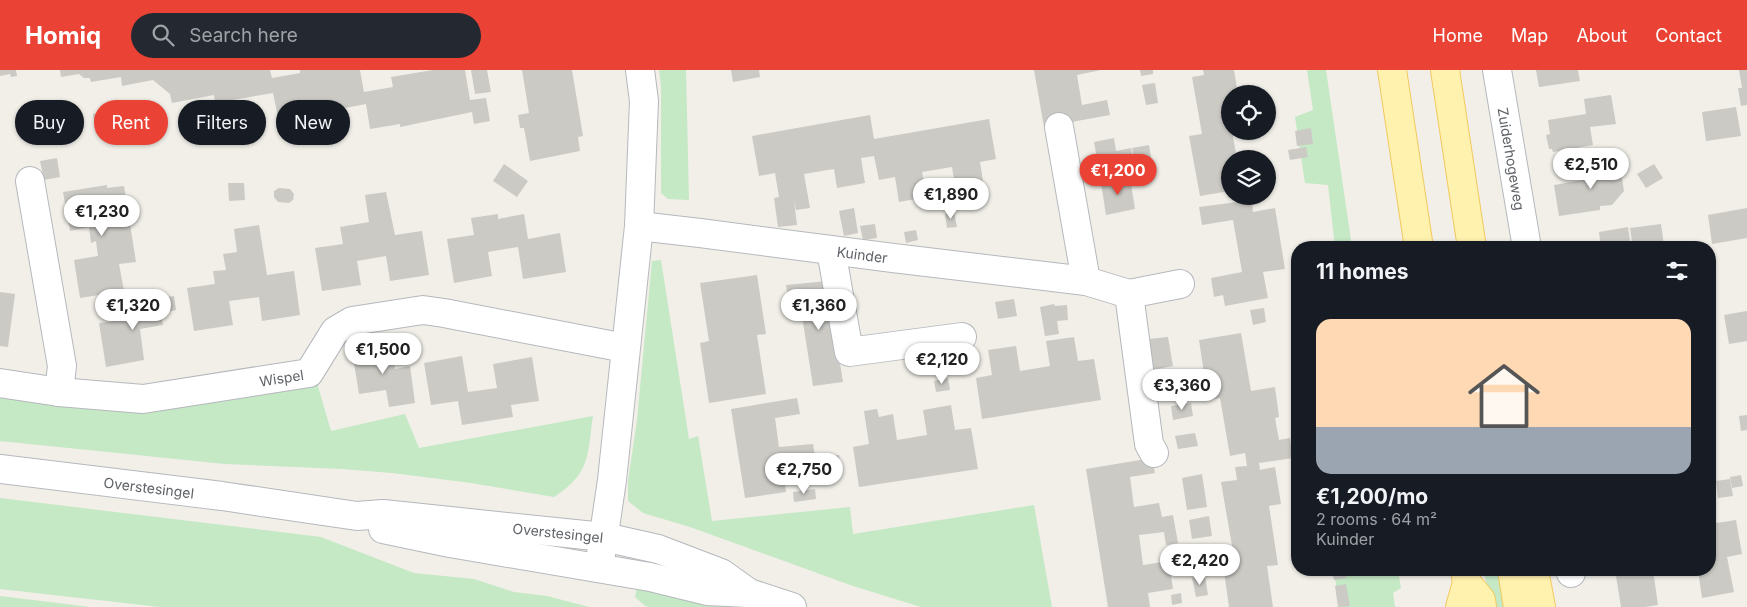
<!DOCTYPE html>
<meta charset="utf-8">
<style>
body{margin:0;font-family:Inter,sans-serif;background:#242831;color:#f1f3f6;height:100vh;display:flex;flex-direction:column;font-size:19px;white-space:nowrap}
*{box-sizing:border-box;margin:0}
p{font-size:16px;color:#9ea1a6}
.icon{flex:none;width:28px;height:28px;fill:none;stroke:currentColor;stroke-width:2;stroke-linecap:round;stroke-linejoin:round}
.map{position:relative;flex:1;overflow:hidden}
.drawer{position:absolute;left:1291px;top:171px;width:425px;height:335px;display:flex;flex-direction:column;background:#171b24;border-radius:20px;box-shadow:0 1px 4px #0004}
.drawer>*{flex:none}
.top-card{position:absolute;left:15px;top:30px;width:475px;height:45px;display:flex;gap:10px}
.fabs{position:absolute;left:1221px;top:15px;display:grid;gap:10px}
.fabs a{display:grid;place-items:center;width:55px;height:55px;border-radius:50%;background:#171b24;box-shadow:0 1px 4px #0004;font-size:25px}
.price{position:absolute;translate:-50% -42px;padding:0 11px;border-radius:18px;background:#fff;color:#222;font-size:16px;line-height:32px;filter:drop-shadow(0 1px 2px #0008)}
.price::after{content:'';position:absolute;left:50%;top:30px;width:15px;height:11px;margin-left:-8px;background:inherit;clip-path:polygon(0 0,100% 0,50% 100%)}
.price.active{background:#ea4335;color:#fff}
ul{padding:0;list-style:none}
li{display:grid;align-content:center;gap:10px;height:265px;padding:0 25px}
li span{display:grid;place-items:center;height:155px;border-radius:15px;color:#555}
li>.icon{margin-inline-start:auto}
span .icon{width:90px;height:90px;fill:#fffc;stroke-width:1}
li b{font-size:21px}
h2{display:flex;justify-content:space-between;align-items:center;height:60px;padding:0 25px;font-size:21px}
.tag{padding:0 18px;border-radius:22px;background:#171b24;box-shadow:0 1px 4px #0004;font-size:18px;line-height:45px}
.tag.active{background:#ea4335;color:#fff}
header{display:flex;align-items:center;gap:30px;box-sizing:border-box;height:70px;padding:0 25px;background:#ea4335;color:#fff}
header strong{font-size:24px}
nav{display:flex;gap:28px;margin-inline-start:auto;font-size:18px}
.search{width:350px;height:45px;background:#242831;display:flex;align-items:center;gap:12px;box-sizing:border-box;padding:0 18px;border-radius:28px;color:#9ea1a6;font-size:19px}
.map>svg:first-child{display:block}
</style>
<header>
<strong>Homiq</strong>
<div class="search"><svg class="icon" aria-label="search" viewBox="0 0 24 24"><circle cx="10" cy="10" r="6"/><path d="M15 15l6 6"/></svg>Search here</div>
<nav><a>Home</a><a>Map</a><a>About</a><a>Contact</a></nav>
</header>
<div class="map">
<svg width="1747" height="537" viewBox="0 0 1747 537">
<rect width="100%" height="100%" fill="#f1efe8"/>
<path fill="#c5e8c5" d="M659,0H686L689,130L668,129L661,123V16Z
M1307,0H1326L1352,177H1335L1328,115L1305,113L1295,47L1313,40Z
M661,190L689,369L698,366L712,451L850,437L853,464L1034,435L1052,537H921L853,516L690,457L643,443L628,431V411L637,350L652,191Z
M315,306L331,361L405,344L419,378L593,346C587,386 591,403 554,427L471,413L392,403L342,399L225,394L0,371V324Z
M0,428L321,467L414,503L474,509L514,522L547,526L589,537H160L0,519Z
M1334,500H1398L1401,518L1393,523L1395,537H1339Z
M1484,500H1501L1507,537H1490Z
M638,512L739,537H648L644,535L635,527Z
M0,526L90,537H0Z"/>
<path fill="#cccac5" d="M0,0H16L17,6L11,7L10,4L0,6Z
M60,0H270L272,8L300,3V0H360L364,22L393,17L391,7L433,0H465L470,30L486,28L490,51L474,54L472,42L400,57V54L370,59L366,34L308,45L307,42L278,47L273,23L215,33L214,25L172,33L170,24L153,10L122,16L121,7L91,12L90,8H84L79,4L61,7Z
M471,0H487L491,22L475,24Z
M522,0H572L583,66L578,67L580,81L530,91L524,58H520L518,45L529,43Z
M731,0H759L760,7L733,12Z
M1034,0H1101L1077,5L1082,35L1107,30L1110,45L1044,57Z
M1140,0H1153V4L1141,6Z
M1203,0H1234L1238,24H1230V61H1232L1237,89H1230V121L1200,126L1189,66L1202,64L1192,7L1204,5Z
M1536,0H1578L1580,11L1539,17Z
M1739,0H1747V35L1741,36L1738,18H1742Z
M1155,13L1158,33L1146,35L1142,15Z
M1611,25L1616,54L1590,57L1593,75L1553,82L1552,79H1549L1546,65L1550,64L1548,50L1586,44L1584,29Z
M1736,37L1741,66L1706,71L1702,42Z
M109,42L112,60L96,62L93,44Z
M870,45L874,69L989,49L996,89L980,92L984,117L956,122L952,97L922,102L927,127L899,132L895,107L879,110L874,86L861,88L865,113L837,118L834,99L804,104L810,138L796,140L794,130L797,155L778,157L774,128L779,127L775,103L759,106L752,66Z
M1311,58L1313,74L1297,76L1295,61Z
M1114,68L1116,81L1131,78L1134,93L1099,100L1094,72Z
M1149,75L1152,94L1135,96L1132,78Z
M1306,77L1308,87L1290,90L1288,80Z
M57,88L60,107L44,110L40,91Z
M1619,90L1624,121L1612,135L1600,136V140L1559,146L1554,115L1594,108L1592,94Z
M504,94L528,111L517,127L493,111Z
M1654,94L1663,108L1646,118L1637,104Z
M1130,108L1135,139L1106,145L1101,113Z
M228,113H244L245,130L229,131Z
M107,115V118L124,116L136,192L119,194L124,221L80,228L74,190L98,186L96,171L91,173L89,157L70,161L63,122Z
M279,118L290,119L294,124L293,130L289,133L278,132L274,127V121Z
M386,122L395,165L422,161L429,205L390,211L386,186L357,191L361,215L322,221L315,178L343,174L340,157L369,152L365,125Z
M1252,130L1253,142L1275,138L1285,199L1263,202L1268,228L1225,236L1223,225L1214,227L1211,208L1242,202L1233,150L1202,155L1199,137Z
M854,138L858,163L844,166L839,141Z
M1747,138V168L1712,174L1708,145Z
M954,142L957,157L947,158L945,144Z
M498,144V149L524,144L528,169L560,163L566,202L523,209L518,177L488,182L492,206L454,213L447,169L474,165L471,148Z
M875,154L877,168L863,170L860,156Z
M1661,154L1664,175L1633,178L1630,158Z
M259,155L267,205L294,201L300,245L262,251L259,227L229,231L233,255L194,261L187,218L215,214L213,201L226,200L223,184L237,182L234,159Z
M1628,157L1631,178H1601L1599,162Z
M916,160L918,170L906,173L904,162Z
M757,205L766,264L757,265L766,324L709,333L700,273L709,271L700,213Z
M827,211L843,312L813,316L799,227L788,229L786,215Z
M0,222L15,224L8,277L0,276Z
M174,226L176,240L161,243L163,255L140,259L144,290L106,297L99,253L130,249L128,233Z
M1014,229L1017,246L998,249L995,232Z
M1054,234L1055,236L1067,235L1068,250L1057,251L1059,264L1045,266L1040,237Z
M1264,238L1266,252L1253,255L1250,240Z
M1747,241V271L1729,274L1724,245Z
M1241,263L1251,321L1275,317L1279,347L1275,348L1279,370L1290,368L1293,388L1259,393L1260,400L1275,397L1281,434L1269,436L1278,495L1267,496L1273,537H1229L1224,501L1236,499L1221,412L1237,410L1235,397L1247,396L1245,383L1230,386L1220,328L1208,330L1199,270Z
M1074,267L1078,291L1094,289L1101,330L982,349L976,308L992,305L988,280L1016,276L1020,301L1050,296L1046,271Z
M1168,267L1173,296L1152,300L1148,269Z
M391,275L395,299L410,296L415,333L389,337L386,320L359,324L352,281Z
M462,286L468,322L497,318L493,294L532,287L539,331L511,335L513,347L462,355L458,331L431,335L424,293Z
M1174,305L1176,318L1156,321L1154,308Z
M948,308L950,320L936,322L934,311Z
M797,328L800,344L775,348L779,377L813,374L815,387L807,388L809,402L784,406L786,422L745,428L731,339Z
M1191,333L1193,346L1173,350L1171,336Z
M951,335L955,360L971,358L978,399L859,417L853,377L869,374L864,341L877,339L879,347L893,344L897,370L927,365L923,340Z
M1747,345V360L1741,361L1739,346Z
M1195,363L1198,376L1178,379L1175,366Z
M839,385L841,401L811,406L809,389Z
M1152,388L1155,403L1130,407L1134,437L1159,433L1162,447L1173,445L1178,473L1166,475L1164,462L1139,465L1143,495L1169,491L1173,519L1148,523L1150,537H1108L1086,399Z
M1202,404L1207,437L1187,440L1182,408Z
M1741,405L1743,416L1732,418L1730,407Z
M1730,409L1733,426L1718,428L1716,411Z
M815,419L816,429L794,432L793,422Z
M1209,446L1212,466L1192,469L1189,450Z
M1736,450L1742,484L1727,487L1734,522L1702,528L1698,500H1710V454Z
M1214,475L1217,495L1197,498L1194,478Z
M1332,500H1345L1346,508L1334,510Z
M1636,500H1653L1658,535L1645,537H1621L1616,506L1637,503Z
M1205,506L1208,525L1196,527L1192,508Z
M1346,514L1350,536L1338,537L1335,516Z
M1181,523L1182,533L1172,535L1171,525Z"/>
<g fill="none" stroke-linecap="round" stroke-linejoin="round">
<g stroke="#b5b8bc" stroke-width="30">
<g id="minor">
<path id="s1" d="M1497,0L1527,178"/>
<path d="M1059,57L1086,211"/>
<path d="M30,111L62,296L59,322"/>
<path id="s2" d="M639,156L700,163L893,188L1086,211L1129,224L1180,214"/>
<path d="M831,180L849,282L962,267"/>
<path d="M1129,224L1149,374L1154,383"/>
<path id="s3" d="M0,313L59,322L143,329L309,303L335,261L352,251L423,240L444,243L625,278"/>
<path id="s4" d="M0,399L222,426L357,446L383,444L604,467L658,479L721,503L749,523"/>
<path d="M383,459L450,473L650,507L707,521L749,523L792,537"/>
<path d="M599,498L612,410L639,156L644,31L640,0"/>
<path d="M1570,500L1571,503"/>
</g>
</g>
<g stroke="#f2c960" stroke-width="30">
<path id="major" d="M1392,0L1419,178
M1445,0L1472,178
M1512,500L1518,537
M1534,500L1541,537
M1467,513L1481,530L1482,537
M1460,537L1467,513L1465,500"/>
</g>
<use href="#minor" stroke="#fff" stroke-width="28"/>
<use href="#major" stroke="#fff2af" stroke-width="28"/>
</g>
<g text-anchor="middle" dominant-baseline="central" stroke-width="4.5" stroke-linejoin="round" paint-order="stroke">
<g font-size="14" fill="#5f6368" stroke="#fff">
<text stroke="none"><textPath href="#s1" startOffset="90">Zuiderhogeweg</textPath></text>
<text stroke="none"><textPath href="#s2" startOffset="225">Kuinder</textPath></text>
<text stroke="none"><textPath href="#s3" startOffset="284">Wispel</textPath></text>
<text stroke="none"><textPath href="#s4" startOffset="150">Overstesingel</textPath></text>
<text stroke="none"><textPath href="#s4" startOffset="562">Overstesingel</textPath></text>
</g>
</g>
</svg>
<div class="fabs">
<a><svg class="icon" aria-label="locate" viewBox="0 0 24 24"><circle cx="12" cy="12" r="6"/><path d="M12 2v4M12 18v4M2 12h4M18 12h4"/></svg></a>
<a><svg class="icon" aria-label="layers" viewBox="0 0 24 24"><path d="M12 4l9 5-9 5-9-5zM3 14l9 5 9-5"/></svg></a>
</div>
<b class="price" style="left:1591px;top:120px">€2,510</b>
<b class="price active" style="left:1118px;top:126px">€1,200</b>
<b class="price" style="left:951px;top:150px">€1,890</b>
<b class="price" style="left:102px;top:167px">€1,230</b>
<b class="price" style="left:133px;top:261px">€1,320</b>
<b class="price" style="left:819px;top:261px">€1,360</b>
<b class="price" style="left:383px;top:305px">€1,500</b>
<b class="price" style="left:942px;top:315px">€2,120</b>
<b class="price" style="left:1182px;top:341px">€3,360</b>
<b class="price" style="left:804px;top:425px">€2,750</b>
<b class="price" style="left:1200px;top:516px">€2,420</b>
<div class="top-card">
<a class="tag">Buy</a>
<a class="tag active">Rent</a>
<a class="tag">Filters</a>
<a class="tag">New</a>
</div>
<section class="drawer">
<h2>11 homes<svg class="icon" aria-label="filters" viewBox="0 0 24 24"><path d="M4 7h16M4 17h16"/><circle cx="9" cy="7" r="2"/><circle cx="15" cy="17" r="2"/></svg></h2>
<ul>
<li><span style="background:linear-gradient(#ffd9b3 70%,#9aa5b1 0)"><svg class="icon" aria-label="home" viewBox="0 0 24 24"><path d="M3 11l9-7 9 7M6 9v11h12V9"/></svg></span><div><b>€1,200/mo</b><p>2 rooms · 64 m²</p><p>Kuinder</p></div></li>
</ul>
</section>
</div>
